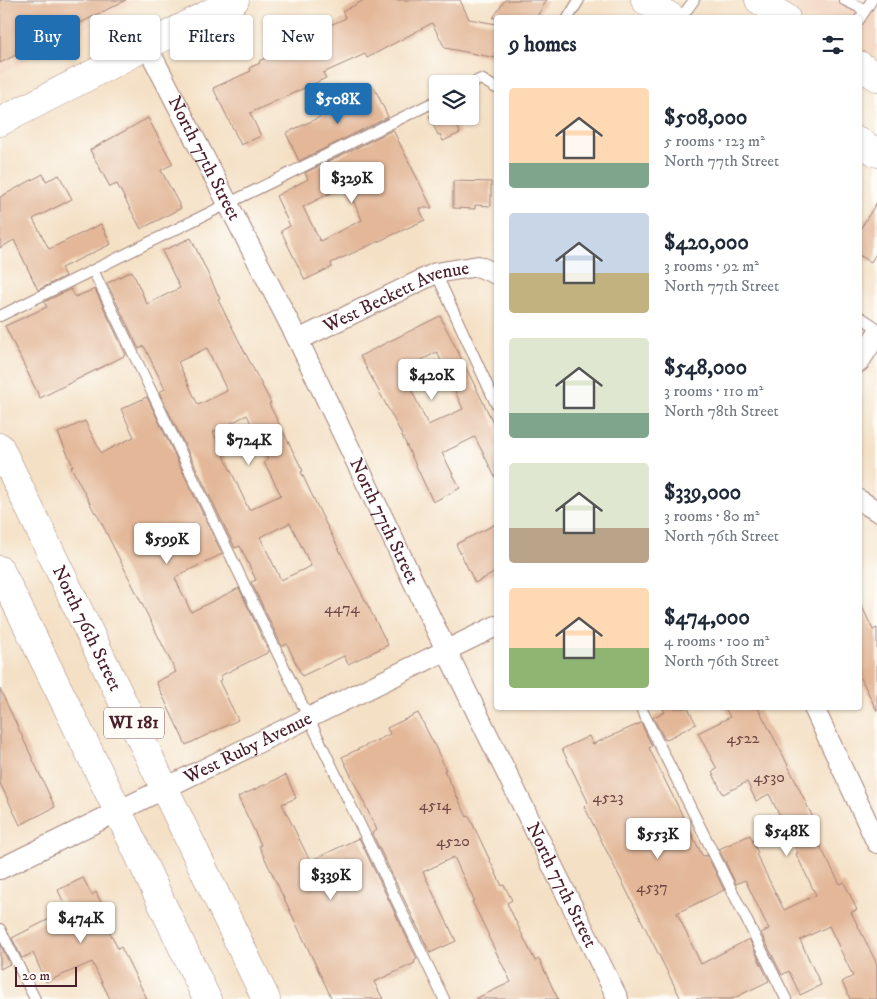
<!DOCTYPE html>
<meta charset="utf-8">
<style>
body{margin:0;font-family:"IM FELL DW Pica",serif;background:#f2f2f3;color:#1f2937;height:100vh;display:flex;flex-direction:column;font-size:19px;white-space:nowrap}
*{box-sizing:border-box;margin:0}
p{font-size:16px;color:#747a83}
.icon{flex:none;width:28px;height:28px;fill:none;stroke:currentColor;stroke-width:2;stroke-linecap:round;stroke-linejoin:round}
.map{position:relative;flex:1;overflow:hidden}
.details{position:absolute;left:494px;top:15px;width:368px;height:695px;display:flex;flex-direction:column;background:#fff;border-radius:5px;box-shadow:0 1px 4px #0004}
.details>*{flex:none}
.banner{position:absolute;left:15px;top:15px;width:404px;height:45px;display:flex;gap:10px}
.fabs{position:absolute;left:429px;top:75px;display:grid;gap:10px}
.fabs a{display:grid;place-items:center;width:50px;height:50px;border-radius:5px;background:#fff;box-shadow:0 1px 4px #0004;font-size:25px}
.scale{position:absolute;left:15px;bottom:12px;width:62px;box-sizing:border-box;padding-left:5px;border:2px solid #4a1f2b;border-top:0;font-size:14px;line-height:18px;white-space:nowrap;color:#4a1f2b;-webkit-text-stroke:4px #fdfcf7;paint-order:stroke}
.price{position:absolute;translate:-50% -42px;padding:0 11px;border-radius:5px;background:#fff;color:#222;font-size:16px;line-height:32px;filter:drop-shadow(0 1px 2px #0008)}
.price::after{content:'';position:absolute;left:50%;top:30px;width:15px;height:11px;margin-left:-8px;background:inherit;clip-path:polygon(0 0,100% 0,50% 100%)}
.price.selected{background:#1f6fb2;color:#fff}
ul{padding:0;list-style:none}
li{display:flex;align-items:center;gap:15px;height:125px;padding:0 15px}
li span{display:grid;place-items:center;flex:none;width:140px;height:100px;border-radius:5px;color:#555}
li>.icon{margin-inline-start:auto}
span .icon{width:60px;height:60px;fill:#fffc;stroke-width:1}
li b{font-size:21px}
h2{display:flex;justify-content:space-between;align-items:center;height:60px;padding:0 15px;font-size:21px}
.chip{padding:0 18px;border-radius:5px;background:#fff;box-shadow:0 1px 4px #0004;font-size:18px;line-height:45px}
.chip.selected{background:#1f6fb2;color:#fff}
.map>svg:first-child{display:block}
</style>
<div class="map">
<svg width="877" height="999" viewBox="0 0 877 999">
<rect width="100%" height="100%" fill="#fdfcf7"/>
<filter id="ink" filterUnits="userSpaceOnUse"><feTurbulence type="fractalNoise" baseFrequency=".02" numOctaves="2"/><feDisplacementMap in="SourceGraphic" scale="10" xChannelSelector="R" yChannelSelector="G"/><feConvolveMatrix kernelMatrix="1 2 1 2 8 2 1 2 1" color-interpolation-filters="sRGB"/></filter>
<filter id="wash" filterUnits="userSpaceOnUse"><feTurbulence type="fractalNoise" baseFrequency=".0096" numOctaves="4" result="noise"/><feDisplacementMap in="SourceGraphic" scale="20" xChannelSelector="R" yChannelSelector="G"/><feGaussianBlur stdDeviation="1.12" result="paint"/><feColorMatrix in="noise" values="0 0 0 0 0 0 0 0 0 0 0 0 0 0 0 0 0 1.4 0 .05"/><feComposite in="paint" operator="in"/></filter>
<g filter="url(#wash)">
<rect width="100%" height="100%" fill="#f4e0c5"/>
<path fill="#f3d4bf" d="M0,0H138L0,74Z
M759,0H877V47L864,68L859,65V18L786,17Z"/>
<g id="blocks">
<path fill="#e3b798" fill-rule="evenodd" d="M0,0H126L0,63Z
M364,0H460L469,19L496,24V58L445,48L432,23L367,58L365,54L323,73L326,78L250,113L261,136L241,145L213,88L251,71L249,68L260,63L259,61L278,52L277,49L346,18L342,12Z
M505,0H547L536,18H493Z
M374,87L388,117L299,161L286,133L352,102L350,98Z
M429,116H475L457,125L460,133L443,141L440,134L438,135Z
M148,118L173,164L161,170L181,208L141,229L117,184L110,187L90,150Z
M393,130L432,208H419L425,220L331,263L332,267L305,280L281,231L290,226L276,196L308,179L305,173ZM346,185L362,220L320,241L303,207Z
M43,174L46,181L59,175L72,199L33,219L49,249L101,224L111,244L61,268L65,276L38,290L14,240L0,248V197Z
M453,181L491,182V206L475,205V209L453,208Z
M877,202V252L871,262L859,255V231Z
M191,238L220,299L218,300L271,403L269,404L303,471L301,472L322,516L388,645L348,664L344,656L302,676L287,644L282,646L251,582L256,580L240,546L235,548L159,392L165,389L144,346L139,349L107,283L132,271L147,304L180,288L162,251ZM207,348L227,391L198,405L178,362ZM247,415L268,460L264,462L281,495L249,510L213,432ZM290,523L311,566L281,580L260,537Z
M71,289L75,297L95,289L126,355L40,398L5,326L47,307L44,302Z
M440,316L496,428V479L475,437L442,453L460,488L433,502L397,425L360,356ZM437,352L463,409L428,425L402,370Z
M147,397L222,554L177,576V577L175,578L191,612L239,588L269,652L220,676L222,680L219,681L238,720L186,745L156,682L176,672L96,512L95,513L71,467L73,466L58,433L85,421L101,453L134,437L121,409Z
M496,524V572L475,583L456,544Z
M859,600L873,630L877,628V711L859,674Z
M0,689L55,807L20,825L0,783Z
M662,708H688L696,724L665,740L653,717L665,712Z
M725,708H758L782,753L816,824L810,827L840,884L844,882L857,910L851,912L877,964V999H850L842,982L853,976L829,926L800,940L821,985L800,995L789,971L782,975L761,933L769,929L745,880L736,884L719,849L750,835L758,853L756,854L784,910L816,895L796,854L798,853L769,794L756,801L747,782L723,794L712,772L717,769L698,733L730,717Z
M418,713L435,746L446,770H444L467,817L469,816L502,886L504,885L512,900L507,903L535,961L539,959L558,999H475L511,982L488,936H489L472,901L474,900L454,857L423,872L456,941L430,953L372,833L377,830L342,757L390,734L387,728Z
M641,723L652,746L649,748L702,855L704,856L707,855L724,890L677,913L701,964L749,939L769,981L732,999H681L584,806L588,802L562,749L589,736L593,744Z
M286,775L296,798L282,804L310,861L359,838L417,959L414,961L415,963L374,982L383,999H332L259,846L261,845L238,797Z
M83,878L92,895L96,892L107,916L103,918L118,949L121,947L147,999H110L92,962L46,982L33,953L22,958L12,938L67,910L58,890Z
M0,944L10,964L0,969Z"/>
</g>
</g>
<g filter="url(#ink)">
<use href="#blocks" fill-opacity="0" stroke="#9f8078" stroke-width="1"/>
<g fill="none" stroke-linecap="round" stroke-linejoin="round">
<g stroke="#9f8078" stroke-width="12">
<path id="lane" d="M844,0L865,10
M568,18L579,0
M681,18L694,0
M859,20L872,0
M470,84L481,79L496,88
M93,270L444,999
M436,273L496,404
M0,316L438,100
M859,316L877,328
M641,708L786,999
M0,929L35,999"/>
</g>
<g stroke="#9f8078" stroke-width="22">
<g id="street">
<path id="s1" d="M147,46L298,340L446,650L618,999"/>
<path id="s2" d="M298,340L436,273L478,266L496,274"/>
<path d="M859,362L877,334"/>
<path d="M859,500L877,511"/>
<path d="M814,708L877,843"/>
<path id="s3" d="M0,869L496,626"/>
</g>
</g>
<g stroke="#9f8078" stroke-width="29">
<path id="secondary" d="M0,122L235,0"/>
</g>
<g stroke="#9f8078" stroke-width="29">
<g id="primary">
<path d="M645,0L672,18"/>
<path d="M759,0L786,18"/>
<path d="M859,65L877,77"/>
<path d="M859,141L877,153"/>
<path id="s4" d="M0,447L266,999"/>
<path d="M0,570L118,811L207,999"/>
</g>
</g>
<use href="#lane" stroke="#fff" stroke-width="10"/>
<use href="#street" stroke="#fff" stroke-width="20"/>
<use href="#secondary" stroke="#fff" stroke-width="28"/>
<use href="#primary" stroke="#fff" stroke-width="28"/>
</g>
</g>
<g text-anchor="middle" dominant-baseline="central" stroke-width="4" stroke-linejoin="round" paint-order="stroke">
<g font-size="16" fill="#704546">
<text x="342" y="608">4474</text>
<text x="743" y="738">4522</text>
<text x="769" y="777">4530</text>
<text x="608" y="797">4523</text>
<text x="435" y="805">4514</text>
<text x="453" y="841">4520</text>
<text x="652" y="887">4537</text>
</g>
<rect fill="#fdfcf7" stroke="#806168" stroke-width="1" x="104" y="707.5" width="60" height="31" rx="4"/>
<g font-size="18" font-weight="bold" fill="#4a1f2b">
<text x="134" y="723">WI 181</text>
</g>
<g font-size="19" fill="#4a1f2b" stroke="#fdfcf7">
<text stroke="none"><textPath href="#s1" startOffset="126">North 77th Street</textPath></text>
<text stroke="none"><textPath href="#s2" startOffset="108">West Beckett Avenue</textPath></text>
<text stroke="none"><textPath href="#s1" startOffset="531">North 77th Street</textPath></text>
<text stroke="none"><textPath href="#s4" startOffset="201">North 76th Street</textPath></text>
<text stroke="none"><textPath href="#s3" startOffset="276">West Ruby Avenue</textPath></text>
<text stroke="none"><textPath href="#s1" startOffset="936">North 77th Street</textPath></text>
</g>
</g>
</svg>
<div class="fabs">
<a><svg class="icon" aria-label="layers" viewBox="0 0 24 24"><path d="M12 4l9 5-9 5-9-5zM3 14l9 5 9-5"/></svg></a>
</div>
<div class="scale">20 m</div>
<b class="price selected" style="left:338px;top:125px">$508K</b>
<b class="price" style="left:352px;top:204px">$329K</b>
<b class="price" style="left:432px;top:401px">$420K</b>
<b class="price" style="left:249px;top:466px">$724K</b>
<b class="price" style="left:167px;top:565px">$599K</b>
<b class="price" style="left:787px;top:857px">$548K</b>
<b class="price" style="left:658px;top:860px">$553K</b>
<b class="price" style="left:331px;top:901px">$339K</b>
<b class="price" style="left:81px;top:944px">$474K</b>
<div class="banner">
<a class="chip selected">Buy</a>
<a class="chip">Rent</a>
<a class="chip">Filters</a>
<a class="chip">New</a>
</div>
<section class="details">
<h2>9 homes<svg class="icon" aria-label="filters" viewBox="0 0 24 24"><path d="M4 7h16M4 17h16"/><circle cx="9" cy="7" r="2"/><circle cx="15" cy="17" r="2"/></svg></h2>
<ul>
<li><span style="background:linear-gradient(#ffd9b3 75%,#7fa58c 0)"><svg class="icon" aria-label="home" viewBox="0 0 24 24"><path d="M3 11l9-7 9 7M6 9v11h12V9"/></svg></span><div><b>$508,000</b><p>5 rooms · 123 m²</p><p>North 77th Street</p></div></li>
<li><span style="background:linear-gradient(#c9d6e8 60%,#c2b280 0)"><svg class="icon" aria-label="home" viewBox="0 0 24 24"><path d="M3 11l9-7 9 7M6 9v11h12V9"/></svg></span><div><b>$420,000</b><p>3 rooms · 92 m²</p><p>North 77th Street</p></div></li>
<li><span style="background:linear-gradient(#dfe7d0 75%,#7fa58c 0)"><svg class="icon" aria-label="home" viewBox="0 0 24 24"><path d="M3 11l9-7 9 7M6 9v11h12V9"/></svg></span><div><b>$548,000</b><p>3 rooms · 110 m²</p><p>North 78th Street</p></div></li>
<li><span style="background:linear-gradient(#dfe7d0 65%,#b9a48a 0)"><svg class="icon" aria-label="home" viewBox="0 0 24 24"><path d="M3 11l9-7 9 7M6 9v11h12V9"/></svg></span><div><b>$339,000</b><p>3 rooms · 80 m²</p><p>North 76th Street</p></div></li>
<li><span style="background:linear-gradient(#ffd9b3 60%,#8fb573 0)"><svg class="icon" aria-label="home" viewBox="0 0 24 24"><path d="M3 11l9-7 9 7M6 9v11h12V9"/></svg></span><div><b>$474,000</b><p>4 rooms · 100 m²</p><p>North 76th Street</p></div></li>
</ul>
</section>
</div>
